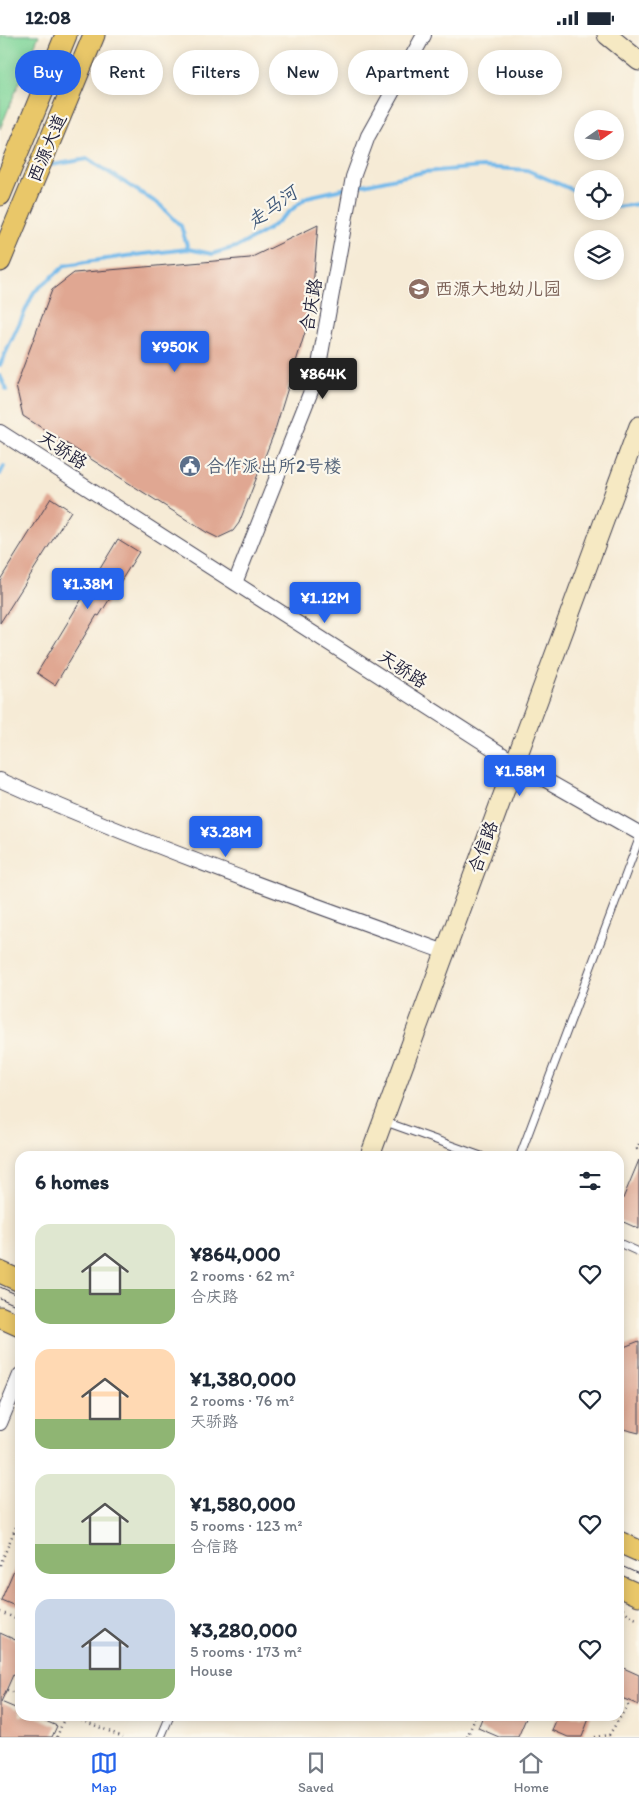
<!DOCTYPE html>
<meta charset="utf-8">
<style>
body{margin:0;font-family:Itim,"LXGW WenKai TC",sans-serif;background:#f2f2f3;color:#1f2937;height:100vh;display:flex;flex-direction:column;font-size:19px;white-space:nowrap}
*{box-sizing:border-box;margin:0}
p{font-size:16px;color:#747a83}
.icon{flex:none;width:28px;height:28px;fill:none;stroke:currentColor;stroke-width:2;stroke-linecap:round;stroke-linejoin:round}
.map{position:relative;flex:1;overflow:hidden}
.panel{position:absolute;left:15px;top:1116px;width:609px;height:570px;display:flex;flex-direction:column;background:#fff;border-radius:15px;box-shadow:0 2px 12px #0003}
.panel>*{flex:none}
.hud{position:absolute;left:15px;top:15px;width:610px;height:45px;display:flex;gap:10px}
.needle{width:32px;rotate:76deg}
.buttons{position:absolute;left:574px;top:75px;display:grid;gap:10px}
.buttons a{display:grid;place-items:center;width:50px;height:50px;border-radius:50%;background:#fff;box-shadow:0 2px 12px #0003;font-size:25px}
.price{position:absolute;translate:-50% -42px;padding:0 11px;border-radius:5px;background:#2563eb;color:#fff;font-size:16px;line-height:32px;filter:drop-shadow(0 1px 2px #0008)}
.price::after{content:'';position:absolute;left:50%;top:30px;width:15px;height:11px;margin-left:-8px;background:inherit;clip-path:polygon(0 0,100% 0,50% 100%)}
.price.active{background:#222;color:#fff}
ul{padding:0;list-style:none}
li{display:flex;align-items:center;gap:15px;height:125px;padding:0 20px}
li span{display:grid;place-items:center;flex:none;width:140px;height:100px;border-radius:15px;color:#555}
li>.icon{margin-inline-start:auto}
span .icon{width:60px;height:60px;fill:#fffc;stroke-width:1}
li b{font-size:21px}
h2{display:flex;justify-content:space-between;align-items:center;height:60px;padding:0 20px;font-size:21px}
.pill{padding:0 18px;border-radius:22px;background:#fff;box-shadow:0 2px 12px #0003;font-size:18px;line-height:45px}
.pill.active{background:#2563eb;color:#fff}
.status{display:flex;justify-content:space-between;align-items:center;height:35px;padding:0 25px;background:#fff;direction:ltr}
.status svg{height:14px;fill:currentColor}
.menu{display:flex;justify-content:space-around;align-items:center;height:70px;border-top:1px solid #e0e1e3;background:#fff;font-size:14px;color:#747a83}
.menu a{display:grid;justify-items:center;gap:2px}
.menu .active{color:#2563eb}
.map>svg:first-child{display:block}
</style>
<div class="status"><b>12:08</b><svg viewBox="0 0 49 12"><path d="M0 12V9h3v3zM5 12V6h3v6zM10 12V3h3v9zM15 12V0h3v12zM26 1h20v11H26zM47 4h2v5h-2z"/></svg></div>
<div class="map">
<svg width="639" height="1702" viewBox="0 0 639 1702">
<rect width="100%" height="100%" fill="#fbf7ec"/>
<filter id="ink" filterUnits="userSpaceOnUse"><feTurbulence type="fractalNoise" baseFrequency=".02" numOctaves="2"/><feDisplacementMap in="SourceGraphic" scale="10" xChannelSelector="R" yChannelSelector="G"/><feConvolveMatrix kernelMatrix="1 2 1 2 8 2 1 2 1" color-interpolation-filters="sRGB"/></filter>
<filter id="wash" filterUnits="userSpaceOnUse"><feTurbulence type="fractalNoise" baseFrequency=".0096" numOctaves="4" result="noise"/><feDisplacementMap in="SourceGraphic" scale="20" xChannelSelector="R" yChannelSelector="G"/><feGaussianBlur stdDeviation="1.12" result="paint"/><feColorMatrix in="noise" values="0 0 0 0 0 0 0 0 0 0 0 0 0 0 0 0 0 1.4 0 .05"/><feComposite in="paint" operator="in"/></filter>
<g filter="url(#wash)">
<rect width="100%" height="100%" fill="#f6ebd6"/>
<path fill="#7fd599" stroke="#507c6a" d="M0,0H39L0,94Z"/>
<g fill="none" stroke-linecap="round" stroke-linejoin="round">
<path stroke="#73b9ea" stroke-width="4" d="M52,130L88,124L160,170L181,191L188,214
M354,152L424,137L481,132L527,135L582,159
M615,172L639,169
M0,330L34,257L66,230L126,221L188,214L212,219L239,211L269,194L307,162L347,153
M0,341L7,355
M0,439L4,431"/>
</g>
<g id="blocks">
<path fill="#e0a792" d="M318,190L311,278L274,398L239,488L233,496L218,503L206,497L23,381L16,351L52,255L74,238L250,223Z
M51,463L71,476L0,588V545Z
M118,504L139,517L99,581L97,580L55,650L37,638Z
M639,1125V1194L619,1185V1173Z
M639,1306V1398L619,1393V1314Z
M20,1521V1573L1,1565Z
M0,1598L20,1607V1642L13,1640L1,1667L20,1675V1681H34L57,1691L52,1702H0Z
M619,1631L639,1640V1670L619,1662Z
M483,1681H527L518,1702H499L478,1693Z
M558,1681H590L582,1702H568L552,1695Z"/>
</g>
</g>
<g filter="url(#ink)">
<use href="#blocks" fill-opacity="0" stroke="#424052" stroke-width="1"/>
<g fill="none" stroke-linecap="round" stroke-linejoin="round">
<g stroke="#424052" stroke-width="9">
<path id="lane" d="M383,1086L481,1121
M522,1121L521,1118L639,804
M619,1208L639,1217
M161,1702L170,1681"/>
</g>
<g stroke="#424052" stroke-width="16">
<path id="street" d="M0,397L514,727L639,798
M235,548L317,341L353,142L368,101L424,0
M0,745C145,810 295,863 445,917
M0,1388L20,1340"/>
</g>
<g stroke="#424052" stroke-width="21">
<path id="secondary" d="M607,0L639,26
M370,1121L639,391"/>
</g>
<g stroke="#424052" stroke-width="23">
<path id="primary" d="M0,160L66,0
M0,226L94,0
M0,1237L20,1246
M0,1282L20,1291
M619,1507L639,1516
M619,1551L639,1560"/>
</g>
<path stroke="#424052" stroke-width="2.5" stroke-dasharray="1 4" stroke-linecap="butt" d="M639,1109L637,1114L639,1115
M0,1530L20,1482
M619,1571L632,1582L639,1585
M0,1577L20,1585
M7,1655L20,1660
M72,1681L123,1702
M609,1700L630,1667
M57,1702L65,1681
M467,1702L476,1681
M594,1702L609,1700L612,1702"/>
<use href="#lane" stroke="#fff" stroke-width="7"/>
<use href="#street" stroke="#fff" stroke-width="14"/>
<use href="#secondary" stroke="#f6e9c3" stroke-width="19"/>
<use href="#primary" stroke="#e9c769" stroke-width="21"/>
<path stroke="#22223b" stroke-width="1" d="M0,1252L20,1261
M0,1263L20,1272
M619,1530L639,1539"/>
</g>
</g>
<defs>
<g id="school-disc" transform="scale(1.125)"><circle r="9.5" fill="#8d6e63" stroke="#fbf7ec"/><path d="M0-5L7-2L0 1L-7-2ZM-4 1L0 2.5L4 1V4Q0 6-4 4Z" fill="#fff"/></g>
<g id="civic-disc" transform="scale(1.125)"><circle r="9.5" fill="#5c6f8a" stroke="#fbf7ec"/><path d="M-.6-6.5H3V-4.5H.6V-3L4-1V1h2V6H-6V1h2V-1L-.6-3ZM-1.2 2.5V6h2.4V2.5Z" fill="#fff"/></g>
</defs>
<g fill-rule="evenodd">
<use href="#school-disc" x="419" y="254"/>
<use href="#civic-disc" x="190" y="431"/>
</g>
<g text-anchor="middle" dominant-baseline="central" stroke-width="4.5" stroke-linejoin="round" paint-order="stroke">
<g font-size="18" fill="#22223b" stroke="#fbf7ec">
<text transform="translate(47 113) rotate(-67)">西源大道</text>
<text transform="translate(311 270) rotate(-80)">合庆路</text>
<text transform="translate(63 415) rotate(33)">天骄路</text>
<text transform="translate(403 634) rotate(33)">天骄路</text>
<text transform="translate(483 812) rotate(-70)">合信路</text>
</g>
<g font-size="18" fill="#785e54" stroke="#fbf7ec" text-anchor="start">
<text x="435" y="254">西源大地幼儿园</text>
</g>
<g font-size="18" fill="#4e5e75" stroke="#fbf7ec" text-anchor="start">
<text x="206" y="431">合作派出所2号楼</text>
</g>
<g font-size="19" font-style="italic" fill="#3e5778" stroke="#fbf7ec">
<text transform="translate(272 172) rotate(-36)">走马河</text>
</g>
</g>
</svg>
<div class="buttons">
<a><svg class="needle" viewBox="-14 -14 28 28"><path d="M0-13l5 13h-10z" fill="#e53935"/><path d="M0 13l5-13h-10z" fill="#747a83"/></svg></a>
<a><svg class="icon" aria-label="locate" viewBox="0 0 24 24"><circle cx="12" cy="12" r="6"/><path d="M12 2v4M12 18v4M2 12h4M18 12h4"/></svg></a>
<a><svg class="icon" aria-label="layers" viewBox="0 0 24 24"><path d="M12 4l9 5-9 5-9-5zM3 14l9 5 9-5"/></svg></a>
</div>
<b class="price" style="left:175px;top:338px">¥950K</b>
<b class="price active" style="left:323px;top:365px">¥864K</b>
<b class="price" style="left:88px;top:575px">¥1.38M</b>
<b class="price" style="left:325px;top:589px">¥1.12M</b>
<b class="price" style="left:520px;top:762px">¥1.58M</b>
<b class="price" style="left:226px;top:823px">¥3.28M</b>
<div class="hud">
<a class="pill active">Buy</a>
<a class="pill">Rent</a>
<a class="pill">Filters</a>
<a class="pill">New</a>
<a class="pill">Apartment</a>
<a class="pill">House</a>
</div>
<section class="panel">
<h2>6 homes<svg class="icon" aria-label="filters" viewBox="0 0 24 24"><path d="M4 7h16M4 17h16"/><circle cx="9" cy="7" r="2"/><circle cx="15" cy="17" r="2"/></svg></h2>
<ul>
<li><span style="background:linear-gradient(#dfe7d0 65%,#8fb573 0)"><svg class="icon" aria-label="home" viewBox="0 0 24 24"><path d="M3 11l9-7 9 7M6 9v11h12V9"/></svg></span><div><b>¥864,000</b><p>2 rooms · 62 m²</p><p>合庆路</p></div><svg class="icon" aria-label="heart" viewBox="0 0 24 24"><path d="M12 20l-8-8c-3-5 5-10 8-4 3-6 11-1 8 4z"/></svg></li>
<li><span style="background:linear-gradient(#ffd9b3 70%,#8fb573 0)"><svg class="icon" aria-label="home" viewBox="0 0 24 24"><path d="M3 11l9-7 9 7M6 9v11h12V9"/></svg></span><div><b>¥1,380,000</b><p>2 rooms · 76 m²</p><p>天骄路</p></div><svg class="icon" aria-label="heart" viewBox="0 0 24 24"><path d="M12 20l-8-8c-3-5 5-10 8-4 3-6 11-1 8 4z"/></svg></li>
<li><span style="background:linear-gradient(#dfe7d0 70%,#8fb573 0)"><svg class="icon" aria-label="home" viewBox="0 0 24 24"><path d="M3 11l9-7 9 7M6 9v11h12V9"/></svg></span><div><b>¥1,580,000</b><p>5 rooms · 123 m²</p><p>合信路</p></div><svg class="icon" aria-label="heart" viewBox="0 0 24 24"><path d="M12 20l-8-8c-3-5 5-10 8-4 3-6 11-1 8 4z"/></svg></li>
<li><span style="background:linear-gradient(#c9d6e8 70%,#8fb573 0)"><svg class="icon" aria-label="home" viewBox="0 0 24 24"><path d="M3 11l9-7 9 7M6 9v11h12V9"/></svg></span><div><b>¥3,280,000</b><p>5 rooms · 173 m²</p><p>House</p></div><svg class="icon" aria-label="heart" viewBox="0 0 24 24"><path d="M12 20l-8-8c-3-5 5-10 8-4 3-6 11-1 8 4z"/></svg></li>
</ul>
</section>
</div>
<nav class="menu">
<a class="active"><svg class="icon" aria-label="map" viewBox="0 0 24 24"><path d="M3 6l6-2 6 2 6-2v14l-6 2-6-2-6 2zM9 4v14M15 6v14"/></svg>Map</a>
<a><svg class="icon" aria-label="saved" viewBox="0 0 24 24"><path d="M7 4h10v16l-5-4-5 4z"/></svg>Saved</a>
<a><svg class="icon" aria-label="home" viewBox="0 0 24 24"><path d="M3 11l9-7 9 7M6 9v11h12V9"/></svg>Home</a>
</nav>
